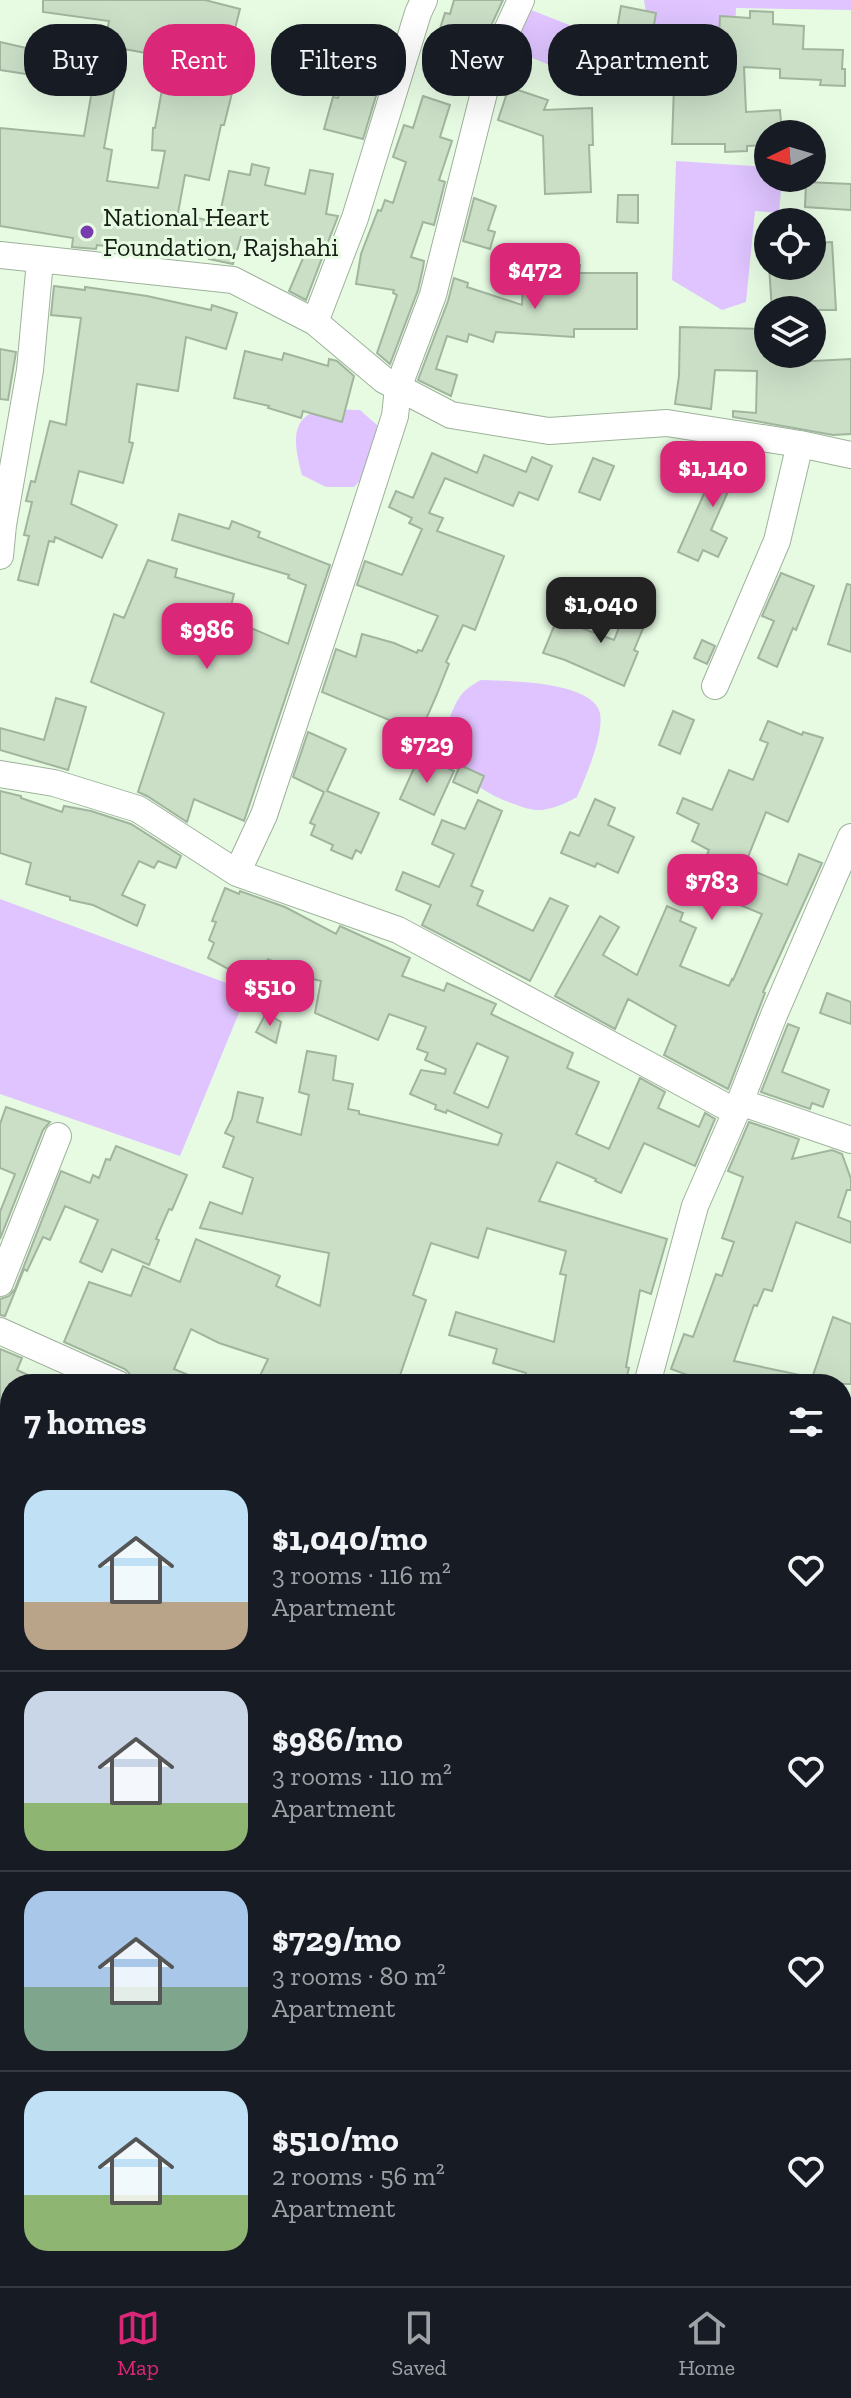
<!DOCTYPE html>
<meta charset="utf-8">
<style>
body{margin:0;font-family:"Zilla Slab",serif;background:#242831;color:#f1f3f6;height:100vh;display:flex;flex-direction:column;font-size:30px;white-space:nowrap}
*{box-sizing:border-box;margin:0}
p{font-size:26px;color:#9ea1a6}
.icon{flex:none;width:44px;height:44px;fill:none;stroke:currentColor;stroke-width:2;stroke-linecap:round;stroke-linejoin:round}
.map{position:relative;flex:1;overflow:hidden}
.panel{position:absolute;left:0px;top:1374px;width:852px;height:912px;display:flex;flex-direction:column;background:#171b24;border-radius:32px 32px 0 0;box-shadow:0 8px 32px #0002}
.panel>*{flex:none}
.guide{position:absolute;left:24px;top:24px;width:804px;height:72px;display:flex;gap:16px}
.needle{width:52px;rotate:265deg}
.controls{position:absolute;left:754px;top:120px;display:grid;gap:16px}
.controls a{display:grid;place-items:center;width:72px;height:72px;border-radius:50%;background:#171b24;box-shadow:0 8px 32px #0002;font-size:40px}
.price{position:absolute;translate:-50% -68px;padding:0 18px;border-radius:16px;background:#db2777;color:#fff;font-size:26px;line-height:52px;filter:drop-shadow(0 2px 4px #0008)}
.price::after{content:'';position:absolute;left:50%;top:48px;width:24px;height:18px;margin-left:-12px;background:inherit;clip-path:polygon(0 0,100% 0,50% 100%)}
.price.active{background:#222;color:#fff}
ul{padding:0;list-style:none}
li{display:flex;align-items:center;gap:24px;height:200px;padding:0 24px}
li+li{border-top:2px solid #363941}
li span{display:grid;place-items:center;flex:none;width:224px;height:160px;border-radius:24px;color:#555}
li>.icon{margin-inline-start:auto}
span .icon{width:96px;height:96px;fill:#fffc;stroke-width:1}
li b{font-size:34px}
h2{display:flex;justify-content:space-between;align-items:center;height:96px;padding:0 24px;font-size:34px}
.chip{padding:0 28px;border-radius:32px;background:#171b24;box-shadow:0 8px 32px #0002;font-size:28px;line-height:72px}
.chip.active{background:#db2777;color:#fff}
.dock{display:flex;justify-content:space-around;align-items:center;height:112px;border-top:2px solid #363941;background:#171b24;font-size:22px;color:#9ea1a6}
.dock a{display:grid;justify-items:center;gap:4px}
.dock .active{color:#db2777}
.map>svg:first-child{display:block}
</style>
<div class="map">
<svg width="851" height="2286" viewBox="0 0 851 2286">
<rect width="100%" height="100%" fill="#e7fbe3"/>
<path fill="#dfc4ff" d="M644,0H851V10L736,8L733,82L658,80L619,93L510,49L526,8L595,35L632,30L646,13Z
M676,161L768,167V178H782L779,213L755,211L746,302L722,310L672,280Z
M360,410L377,425L371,469L354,487H326L302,475C297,455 287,422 314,412C324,408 348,410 360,410Z
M481,680C507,681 593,681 600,713C604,735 586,776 577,797C566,803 556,808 542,810C530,811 517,805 506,801C480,791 445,766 445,735C445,730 449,723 450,717C458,697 462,690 481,680Z
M0,899L248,991L180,1156L0,1094Z
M851,1624V1831L842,1826V1628Z"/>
<path fill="#cbdfc7" stroke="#a1b59e" stroke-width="2" fill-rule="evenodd" d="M43,0H205L240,9L230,48L234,49L223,91L232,93L224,125H221L209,180L185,175L178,213L218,223L229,171L250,175L252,164L269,168L265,185L305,194L310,170L333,174L326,214L338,216L306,300L289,291L304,256L241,237L233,264L209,259L211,255L168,245L166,257L143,251L97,245L96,249L72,247L73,238L0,226V128L84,136L97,62H101L109,21L43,12ZM124,49L168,57L155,128H153L152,150L165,151L158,188L107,181L112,150L104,148L118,70L120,71Z
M454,0H503L476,58L435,44L445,13L450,14Z
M621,6L656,13L648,59L613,53Z
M750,11L773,12V24L804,26L803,49L843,50L842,69H845V86L820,85L821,80L780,78V69L744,67L746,112L780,110L782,134H768V145L747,146V151L725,152V144H672L674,86L717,87L720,16L750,18Z
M0,42L57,55L52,78L0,70Z
M351,46L388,56L363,139L324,129L333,97L338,98Z
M516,49L525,52L517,78L505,74Z
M509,87L548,100L544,110L592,108L593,145H589L591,192L545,194L543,136L498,120Z
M423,96L450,105L440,137L452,141L439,180L445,182L434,225L423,222L411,257L424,261L423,268L418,290L390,364L377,353L397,295L393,293L394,290L356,284L361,254L378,210L381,211L385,200L393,203L406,162L393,157L404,125L413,128Z
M806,182L851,184V210L805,207Z
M618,195H638V223L617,222Z
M474,198L496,206L488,230L495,232L490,249L463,241Z
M832,242L836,310H772L769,266H812V243Z
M524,262L580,265L579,273H637V329H574V337L496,332L493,342L469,334L467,342L447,336L436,369L457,375L451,396L418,380L448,301L454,278L468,283L467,287L522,305Z
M54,286L85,290V287L147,296L211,310L212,305L237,313L226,349L186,337L178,391L137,384L129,442L133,443L123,483L79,471L71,504L117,525L102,558L55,537L54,542L49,541L38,585L18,580L29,536L24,535L32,502L26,501L31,481L35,482L50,421L66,425L81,318L51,315Z
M680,327L768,329V354H795V362L851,359V434L833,435L733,417V411L756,413L757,371L715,370L711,409L675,404L679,376Z
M0,349L16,352L8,400L0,399Z
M245,351L282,360L284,353L328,366L329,359L337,361L354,376L342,422L303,411L301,418L268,408L269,406L234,398Z
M432,453L477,473L484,455L526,472L532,457L552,466L538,500L519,492L513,506L445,478L429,513L443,518L437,531L504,556L475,630L463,625L446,662L449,664L437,694L420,733L322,692L336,649L356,657L362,634L394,643L417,653L418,650L422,651L438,616L357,585L365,561L402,575L422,529L409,523L412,518L389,507L396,491L413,498Z
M720,454L748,462L740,490L730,487L711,530L727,538L718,557L703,550L698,561L678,552L715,469Z
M593,458L614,466L600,500L579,492Z
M179,514L229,529L232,521L260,532L258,537L330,565L244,821L194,799L187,822L147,796L138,792L164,713L91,682L114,614L124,618L148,560L177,569L175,577L234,594L228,618L288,644L306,585L288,578L289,575L172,540Z
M781,573L814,586L796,630L793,628L777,667L758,658L774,621L762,616Z
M847,584L851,585V652L828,644Z
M631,598L652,607L634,650L638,652L624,686L565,660L543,653L557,619L614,640Z
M702,640L715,646L707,664L694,658Z
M56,698L86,707L68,770L0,750V728L44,740Z
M673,711L694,720L680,754L659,745Z
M768,721L802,735L803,732L823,738L788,822L766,812L744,867L787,885L799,854L822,863L763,992L765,993L728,1089L664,1055L676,1026L628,999L615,1029L555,996L600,916L619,927L603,955L637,975L667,906L683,913L680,921L696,928L680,966L729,986L732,979L733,980L762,914L694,886L709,850L692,841L699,824L677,813L683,798L712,810L729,770L753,780L768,743L760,740Z
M308,732L346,749L327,791L379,813L361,853L356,850L352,859L331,850L333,845L311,835L315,825L310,823L324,792L293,777Z
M420,755L454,771L434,815L400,799Z
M460,765L484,776L477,793L453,782Z
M0,791L21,796V798L62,812L64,806L91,811L131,824L181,856L176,868L158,861L154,868L139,861L122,895L145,905L137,926L93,905L70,900V897L26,884L31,863L0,853Z
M595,799L615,808L608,825L634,837L618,873L597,863L595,867L561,853L570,832L579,836Z
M478,800L502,811L471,886L483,891L477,905L533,931L550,898L568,906L530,981L422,925L431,905L396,890L403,872L439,887L454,854L432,844L442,820L465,829Z
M225,888L239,894L240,891L285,907L336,934L340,926L342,927L410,958L402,976L444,991L447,983L496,1004L491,1014L573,1053L567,1068L599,1082L576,1134L609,1149L640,1078L665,1092L658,1108L699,1127L705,1113L715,1119L695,1166L644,1143L621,1193L595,1181L596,1179L557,1162L539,1201L667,1239L651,1294L640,1290L626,1367L629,1368L625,1384H523L526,1373L493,1363L497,1349L449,1335L456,1312L554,1342L566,1275L560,1274L566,1251L487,1228L478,1258L431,1243L413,1295L426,1300L397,1384H256L268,1359L219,1343L191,1329L174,1369L210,1384H139L134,1382L130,1374L125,1369L64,1342L89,1282L131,1296L143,1266L180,1282L196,1239L280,1276L276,1286L320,1306L329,1253L200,1228L210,1202L242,1214L253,1178L223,1167L234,1137L225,1133L232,1119L238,1092L263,1098L257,1122L301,1135L309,1095L299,1092L307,1051L336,1056L333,1080L353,1084L348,1109L359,1111V1114L498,1145L502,1134L447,1110L446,1113L435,1109L436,1105L410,1094L421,1070L445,1074L446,1069L425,1060L428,1053L417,1049L426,1027L389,1014L378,1040L315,1013L321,981L302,976L268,959L254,983L208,958L214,943L209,940L216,922L212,921ZM477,1043L508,1057L488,1108L454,1093Z
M827,993L851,1002V1024L820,1013Z
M266,1013L281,1022L276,1043L256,1032Z
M788,1024L799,1028L782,1072L829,1090L823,1107L812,1103L810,1109L761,1092Z
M6,1107L50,1122L43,1130L0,1239V1212L15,1174L0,1168V1124Z
M749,1122L799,1139L792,1159L832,1150L842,1154L851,1179V1190H847L838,1217L851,1222V1243L796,1222L772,1291L764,1289L757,1306L754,1305L734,1361L805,1376V1384H754L719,1376L716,1384H712L671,1369L684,1334L693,1337L716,1274L722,1276L734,1242L722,1238L743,1177L728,1171Z
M116,1146L187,1175L172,1210L169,1209L156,1239L159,1240L149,1265L112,1249L102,1272L80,1262L98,1220L65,1206L50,1240L43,1237L27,1271L24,1269L5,1316L0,1315V1299L9,1296L15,1289L61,1171L90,1183L93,1175L99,1178L106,1159L110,1160Z
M833,1317L851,1324V1384H810Z
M0,1349L22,1358L17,1370L47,1384H10L0,1406Z"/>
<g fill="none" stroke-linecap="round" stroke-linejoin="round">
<g stroke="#9eb29b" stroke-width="28">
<path id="minor" d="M0,255L233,280L315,322L384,380L451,415L549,431L667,423L800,444L851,455
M315,322L355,218L418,13L424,0
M0,556L3,525L30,370L40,261
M715,686L777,541L800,444
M0,774L54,783L138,809L237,873L398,930L736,1112
M237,873L264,815L357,534L395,416L398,388L433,295L491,65L521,0
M740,1102L851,1140
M0,1283L58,1136
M0,1331L118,1384
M647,1384L695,1206L736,1112L774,1015L851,837
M0,1531L10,1538
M842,1612L851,1608
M0,1773L10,1780
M0,1877L10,1882
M842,2083L851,2086
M0,2243L10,2248L0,2271
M77,2276L99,2286
M325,2286L328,2276"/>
</g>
<use href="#minor" stroke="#fff" stroke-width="26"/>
</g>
<circle fill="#793bb0" stroke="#e7fbe3" stroke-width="3" cx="87" cy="232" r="8"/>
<g text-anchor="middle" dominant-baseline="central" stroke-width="6" stroke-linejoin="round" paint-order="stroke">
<g font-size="26" fill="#141c13" stroke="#e7fbe3" text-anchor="start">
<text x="103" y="217">National Heart<tspan x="103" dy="30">Foundation, Rajshahi</tspan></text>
</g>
</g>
</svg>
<div class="controls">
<a><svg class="needle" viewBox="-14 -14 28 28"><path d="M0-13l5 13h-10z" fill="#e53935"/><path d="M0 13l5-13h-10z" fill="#9ea1a6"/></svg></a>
<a><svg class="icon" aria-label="locate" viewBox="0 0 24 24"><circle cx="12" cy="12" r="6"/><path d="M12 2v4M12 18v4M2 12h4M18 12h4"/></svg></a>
<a><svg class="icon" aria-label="layers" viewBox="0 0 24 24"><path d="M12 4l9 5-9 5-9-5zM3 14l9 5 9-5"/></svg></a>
</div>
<b class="price" style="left:535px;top:311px">$472</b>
<b class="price" style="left:713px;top:509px">$1,140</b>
<b class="price active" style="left:601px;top:645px">$1,040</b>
<b class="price" style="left:207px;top:671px">$986</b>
<b class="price" style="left:427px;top:785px">$729</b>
<b class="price" style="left:712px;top:922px">$783</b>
<b class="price" style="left:270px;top:1028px">$510</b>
<div class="guide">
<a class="chip">Buy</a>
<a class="chip active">Rent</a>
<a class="chip">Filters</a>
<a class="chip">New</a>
<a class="chip">Apartment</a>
</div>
<section class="panel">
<h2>7 homes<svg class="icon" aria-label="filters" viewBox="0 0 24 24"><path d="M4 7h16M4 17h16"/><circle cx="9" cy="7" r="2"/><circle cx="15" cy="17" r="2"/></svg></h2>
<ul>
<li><span style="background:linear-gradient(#bfe0f5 70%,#b9a48a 0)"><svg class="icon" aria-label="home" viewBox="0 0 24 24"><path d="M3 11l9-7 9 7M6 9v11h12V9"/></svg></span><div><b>$1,040/mo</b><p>3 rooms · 116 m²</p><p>Apartment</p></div><svg class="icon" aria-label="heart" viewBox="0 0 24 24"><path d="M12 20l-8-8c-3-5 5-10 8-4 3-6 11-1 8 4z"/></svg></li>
<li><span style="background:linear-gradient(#c9d6e8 70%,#8fb573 0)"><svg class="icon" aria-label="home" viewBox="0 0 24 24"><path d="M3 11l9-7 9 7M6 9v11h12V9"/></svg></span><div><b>$986/mo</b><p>3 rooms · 110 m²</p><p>Apartment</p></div><svg class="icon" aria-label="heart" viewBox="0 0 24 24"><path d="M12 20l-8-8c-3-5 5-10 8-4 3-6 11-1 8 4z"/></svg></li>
<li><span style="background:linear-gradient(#a9c7e8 60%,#7fa58c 0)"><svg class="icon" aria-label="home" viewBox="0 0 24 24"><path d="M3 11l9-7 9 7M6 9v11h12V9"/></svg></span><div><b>$729/mo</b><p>3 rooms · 80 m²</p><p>Apartment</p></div><svg class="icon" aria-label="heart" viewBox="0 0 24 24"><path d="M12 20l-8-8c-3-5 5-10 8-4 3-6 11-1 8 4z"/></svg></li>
<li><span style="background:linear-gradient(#bfe0f5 65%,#8fb573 0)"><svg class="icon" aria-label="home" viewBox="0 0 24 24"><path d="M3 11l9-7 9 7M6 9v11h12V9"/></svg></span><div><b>$510/mo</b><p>2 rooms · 56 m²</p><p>Apartment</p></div><svg class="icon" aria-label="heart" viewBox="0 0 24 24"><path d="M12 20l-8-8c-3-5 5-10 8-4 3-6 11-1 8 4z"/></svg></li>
</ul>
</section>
</div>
<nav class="dock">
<a class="active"><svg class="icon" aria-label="map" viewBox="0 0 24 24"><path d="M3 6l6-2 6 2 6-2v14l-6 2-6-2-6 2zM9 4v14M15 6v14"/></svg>Map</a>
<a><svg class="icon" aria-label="saved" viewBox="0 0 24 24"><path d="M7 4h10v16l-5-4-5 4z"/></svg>Saved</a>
<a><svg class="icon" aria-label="home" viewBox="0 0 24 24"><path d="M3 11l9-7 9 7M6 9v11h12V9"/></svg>Home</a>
</nav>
